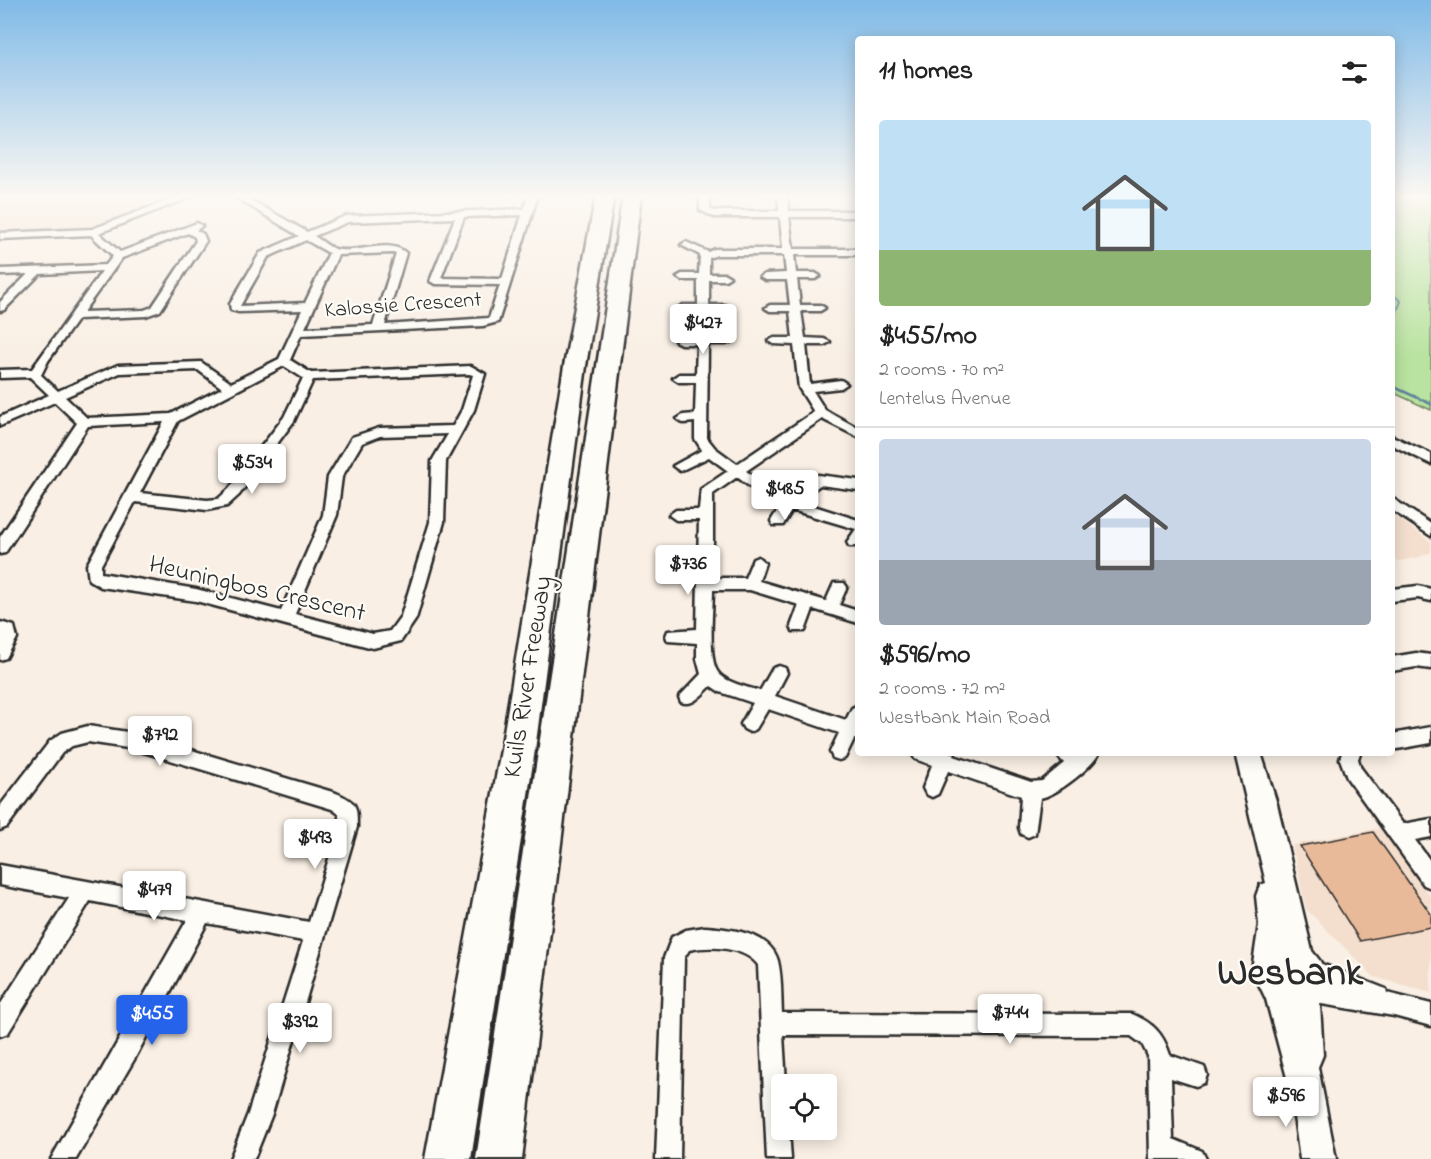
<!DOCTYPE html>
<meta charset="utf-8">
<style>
body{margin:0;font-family:"Indie Flower",sans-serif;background:#f2f2f2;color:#222;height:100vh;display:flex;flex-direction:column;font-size:22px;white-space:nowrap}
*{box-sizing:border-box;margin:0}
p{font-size:20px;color:#767676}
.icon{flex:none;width:33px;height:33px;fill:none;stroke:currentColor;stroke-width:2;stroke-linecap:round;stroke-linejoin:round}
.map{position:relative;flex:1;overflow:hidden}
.sheet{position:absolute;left:855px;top:36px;width:540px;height:720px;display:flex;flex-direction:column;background:#fff;border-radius:6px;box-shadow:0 3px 15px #0003}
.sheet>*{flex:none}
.controls{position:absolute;left:771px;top:1074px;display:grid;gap:12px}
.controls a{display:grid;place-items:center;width:66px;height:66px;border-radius:6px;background:#fff;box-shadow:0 3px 15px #0003;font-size:30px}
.price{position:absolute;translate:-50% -51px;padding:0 14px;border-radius:6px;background:#fff;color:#222;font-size:20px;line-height:39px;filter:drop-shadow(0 2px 3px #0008)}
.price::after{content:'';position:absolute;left:50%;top:36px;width:18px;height:14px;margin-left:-9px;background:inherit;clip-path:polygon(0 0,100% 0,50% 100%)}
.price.on{background:#2563eb;color:#fff}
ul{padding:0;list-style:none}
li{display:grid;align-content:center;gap:12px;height:318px;padding:0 24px}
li+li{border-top:2px solid #e0e0e0}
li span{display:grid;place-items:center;height:186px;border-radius:6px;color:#555}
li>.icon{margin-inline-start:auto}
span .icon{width:108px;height:108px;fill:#fffc;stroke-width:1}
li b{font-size:26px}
h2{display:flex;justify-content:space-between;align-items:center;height:72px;padding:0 24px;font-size:26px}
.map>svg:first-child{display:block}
</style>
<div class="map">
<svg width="1431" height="1159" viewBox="0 0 1431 1159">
<rect width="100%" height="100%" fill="#f9efe4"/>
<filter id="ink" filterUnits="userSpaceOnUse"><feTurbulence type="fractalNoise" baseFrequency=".0167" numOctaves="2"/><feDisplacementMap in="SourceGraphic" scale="12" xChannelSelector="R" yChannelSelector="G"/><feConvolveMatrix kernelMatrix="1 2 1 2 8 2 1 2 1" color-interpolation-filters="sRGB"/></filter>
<g filter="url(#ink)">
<path fill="#f4dfce" d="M0,195H180L95,226L0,232Z
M1392,514L1431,542V552L1417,558L1392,562Z
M1381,828L1431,897V993L1374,977L1306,909L1292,845Z"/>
<path fill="#b9e3a0" stroke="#728766" stroke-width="1.5" d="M1392,195H1431V410L1392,392Z"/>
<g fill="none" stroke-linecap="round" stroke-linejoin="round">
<path stroke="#61869b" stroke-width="2" d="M1392,294L1401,301L1392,324"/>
<path stroke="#61869b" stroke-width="3" d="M1392,386L1431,404"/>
</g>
<path fill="#e9ba99" stroke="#2b2b2b" stroke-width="1.5" d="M1373,832L1431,914V927L1360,941L1300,846Z"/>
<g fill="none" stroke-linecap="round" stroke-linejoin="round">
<g stroke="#2b2b2b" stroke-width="5">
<path id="street" d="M183,195H196L99,233L120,252L197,223L202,226L196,230L203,234L206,241L160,311L146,316L78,319L48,361L41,375L58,391L118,365L201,362L231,383L279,359L302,310L239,312L231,310L230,304L260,253L299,236L232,195H242L307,232L346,216L524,209L529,195H538L498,322L483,326L301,335L290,360L311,373L471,366L485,374L474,410L446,461L444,522L416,619L401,641L373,648L196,601L101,587L89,580L87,565L164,422L88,426L5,553L0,554V537L77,423L55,402L0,426V417L49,395L30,377L0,378V370L32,369L102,271L40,274L4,310L0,311V302L28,274L0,275V269L106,265L113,256L91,235L0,239V233L92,229ZM522,215L502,279L441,278L464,217ZM455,218L430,281L435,284L500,285L489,318L385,325L406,253C388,237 356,255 335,249C328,247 321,240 314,236L348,222ZM188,233L195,237L196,241L152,307L144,310L83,312L122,258ZM306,240L329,253L305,303L240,306L268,257ZM393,253L396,254L373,325L305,328L338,255ZM284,366L303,378L284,417L229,489L218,499L207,500L140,493L178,421ZM198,370L222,388L171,414L87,418L65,397L120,373ZM469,374L473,375L462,410L453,426L379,428L352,437L328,477L323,515L281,611L196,589L101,573V565L135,502L207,510L227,506L239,495L294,421L313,380ZM448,434L432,461L430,522L401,616L390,631L373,634L295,614L337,515L342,477L362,443L380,436Z
M700,195H709L710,209L715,211H779L778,195H787L789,211H858V217H789L793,249H858V255H794L796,273H815L820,276L815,279H797L800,305H820L825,308L820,311H801L805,338L824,339L830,342L824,345H806L810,384L841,380L847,384L841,388L813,391L825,410L858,428V437L822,419L746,471L785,497L818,475L858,480V490L820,485L798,501L858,520V546H849L847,542L856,529L792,510L783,525H773L771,521L780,506L772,503L737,477L713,494V578H745L753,559L758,557L765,563L759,581L826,601L834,583H844L847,587L839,605L858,611V623L813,609L805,631H793L791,626L799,605L750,590H713C713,608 708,657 717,671C725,683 747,687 760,691L773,668L779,666L785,668L787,673L775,696L846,720L852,708L858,705V740L854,739L845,758L839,760L833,758L830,752L839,733L768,709L756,729L750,732L744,729L741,724L753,703L720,692L711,686C702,694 693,707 681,702L679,697L701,674L697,659V643L668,641L666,636L668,631L697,629L698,577L670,575L668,571L670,567L698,565L699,520H676L669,515L676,510H699L701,489L728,471L709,457L680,471L673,466L702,450L695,439V422L683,423L677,419L683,415L695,414L696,382H679L673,378L679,374H696L697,344H681L675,341L681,338H697L698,311H683L678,308L683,305H698V280H682L677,277L682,274H699L700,255L681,245L686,242L708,252L715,249H783L780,217H714L700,210ZM717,255H784L786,273L765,274L760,277L765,280H787L790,305H770L765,308L770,311H790L793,338H774L768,341L774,344L794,345L799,388L814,412L737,464L715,448L707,438L708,344H726L732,341L726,338H708L709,311H725L730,308L725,305H709V280H725L730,277L725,274H709V258Z
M1392,436L1431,454V464L1392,445Z
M1392,498L1431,524V536L1392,510Z
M1418,586L1431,589V601L1418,598L1392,601V589Z
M0,622L14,626L17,638L6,658L0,660Z
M1416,653L1431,655V669L1416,667L1392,671V657Z
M88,726L134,733L336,793C357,802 357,805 357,827L272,1114L254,1159H230L248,1114L303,941L207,923L135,1058L76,1159H51L187,920L90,901L8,1033L0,1036V1005L69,898L0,885V865L309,922L339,827V814L332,809L134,749L88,742L72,746L62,753L7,827L0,830V806L50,741L62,733Z
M1431,727V743L1392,750V734Z
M912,753H955L954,756L1031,782L1042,781L1064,763L1055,753H1099C1093,767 1055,796 1040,798L1035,834L1028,837L1021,834L1019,828L1021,796L948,771L938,794L932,797L926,794L923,788L932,765L915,759Z
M1342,753H1360L1358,759L1361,768L1403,824L1431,819V837L1415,840L1431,862V888L1424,885L1347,778L1340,759Z
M705,927C730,929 770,932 778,961C782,977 781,997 782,1013L1132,1014C1153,1023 1163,1033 1170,1055L1204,1067L1207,1075L1204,1083L1196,1086L1171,1078L1173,1139L1202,1151L1206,1159H1150L1148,1056L1142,1044L1131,1036L783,1035L786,1084H782V1130H789L791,1159H767L758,965C745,947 710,945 689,950L684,958L680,1159H656L664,958L672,937L686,930Z
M1309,959L1386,989L1387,993L1431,1004V1026L1394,1016L1303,1001L1300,993L1303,985L1315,983L1302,977L1298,970L1302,963Z"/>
</g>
<g stroke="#2b2b2b" stroke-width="5">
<path id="secondary" d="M1235,753H1261L1277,804L1312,951L1320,961L1329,983L1320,1005L1323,1055L1318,1067L1336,1159H1300L1290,1089L1266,999L1252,970L1259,924L1256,896L1260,885L1266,883Z"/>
</g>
<g stroke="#2b2b2b" stroke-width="5">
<path id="highway" d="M596,195H614L586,366L535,750L471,1159H425L501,750L564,366Z
M623,195H641L522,1159H476Z"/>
</g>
<use href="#street" fill="#fdfcf7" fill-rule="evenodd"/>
<use href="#secondary" fill="#fdfcf7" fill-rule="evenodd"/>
<use href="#highway" fill="#fdfcf7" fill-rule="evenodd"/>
</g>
</g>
<linearGradient id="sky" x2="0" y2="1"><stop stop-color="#80bae7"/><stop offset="0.55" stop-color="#fcf8f3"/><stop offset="1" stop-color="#fcf8f3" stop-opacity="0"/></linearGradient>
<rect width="1431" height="357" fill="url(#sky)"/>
<g text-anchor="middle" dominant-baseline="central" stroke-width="4.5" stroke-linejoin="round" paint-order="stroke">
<g font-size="22" fill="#2b2b2b" stroke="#fdfcf7">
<text transform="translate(403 306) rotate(-4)">Kalossie Crescent</text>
</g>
<g font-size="26" fill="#2b2b2b" stroke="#fdfcf7">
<text transform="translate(257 590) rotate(13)">Heuningbos Crescent</text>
<text transform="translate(529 677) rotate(-81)">Kuils River Freeway</text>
</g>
<g font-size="39" font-weight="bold" fill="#2b2b2b" stroke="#fdfcf7">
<text x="1290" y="974">Wesbank</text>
</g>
</g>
</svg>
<div class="controls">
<a><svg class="icon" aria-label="locate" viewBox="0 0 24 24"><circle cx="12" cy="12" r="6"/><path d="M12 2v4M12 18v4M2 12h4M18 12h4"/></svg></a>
</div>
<b class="price" style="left:703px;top:355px">$427</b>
<b class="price" style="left:252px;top:495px">$534</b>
<b class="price" style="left:785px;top:521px">$485</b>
<b class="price" style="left:688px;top:596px">$736</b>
<b class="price" style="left:160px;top:767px">$792</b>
<b class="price" style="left:315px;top:870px">$493</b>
<b class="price" style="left:154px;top:922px">$479</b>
<b class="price" style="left:1010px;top:1045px">$744</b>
<b class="price on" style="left:152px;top:1046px">$455</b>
<b class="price" style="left:300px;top:1054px">$392</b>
<b class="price" style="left:1286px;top:1128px">$596</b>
<section class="sheet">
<h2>11 homes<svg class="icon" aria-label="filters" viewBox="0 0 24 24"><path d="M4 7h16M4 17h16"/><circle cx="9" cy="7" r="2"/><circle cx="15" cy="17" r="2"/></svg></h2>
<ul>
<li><span style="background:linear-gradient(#bfe0f5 70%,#8fb573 0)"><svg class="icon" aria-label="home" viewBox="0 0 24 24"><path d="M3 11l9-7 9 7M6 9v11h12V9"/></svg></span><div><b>$455/mo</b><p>2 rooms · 70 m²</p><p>Lentelus Avenue</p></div></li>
<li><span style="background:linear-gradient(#c9d6e8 65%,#9aa5b1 0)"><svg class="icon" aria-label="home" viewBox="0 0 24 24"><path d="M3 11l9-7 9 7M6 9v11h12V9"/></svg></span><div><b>$596/mo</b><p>2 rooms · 72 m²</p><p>Westbank Main Road</p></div></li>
</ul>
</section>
</div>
